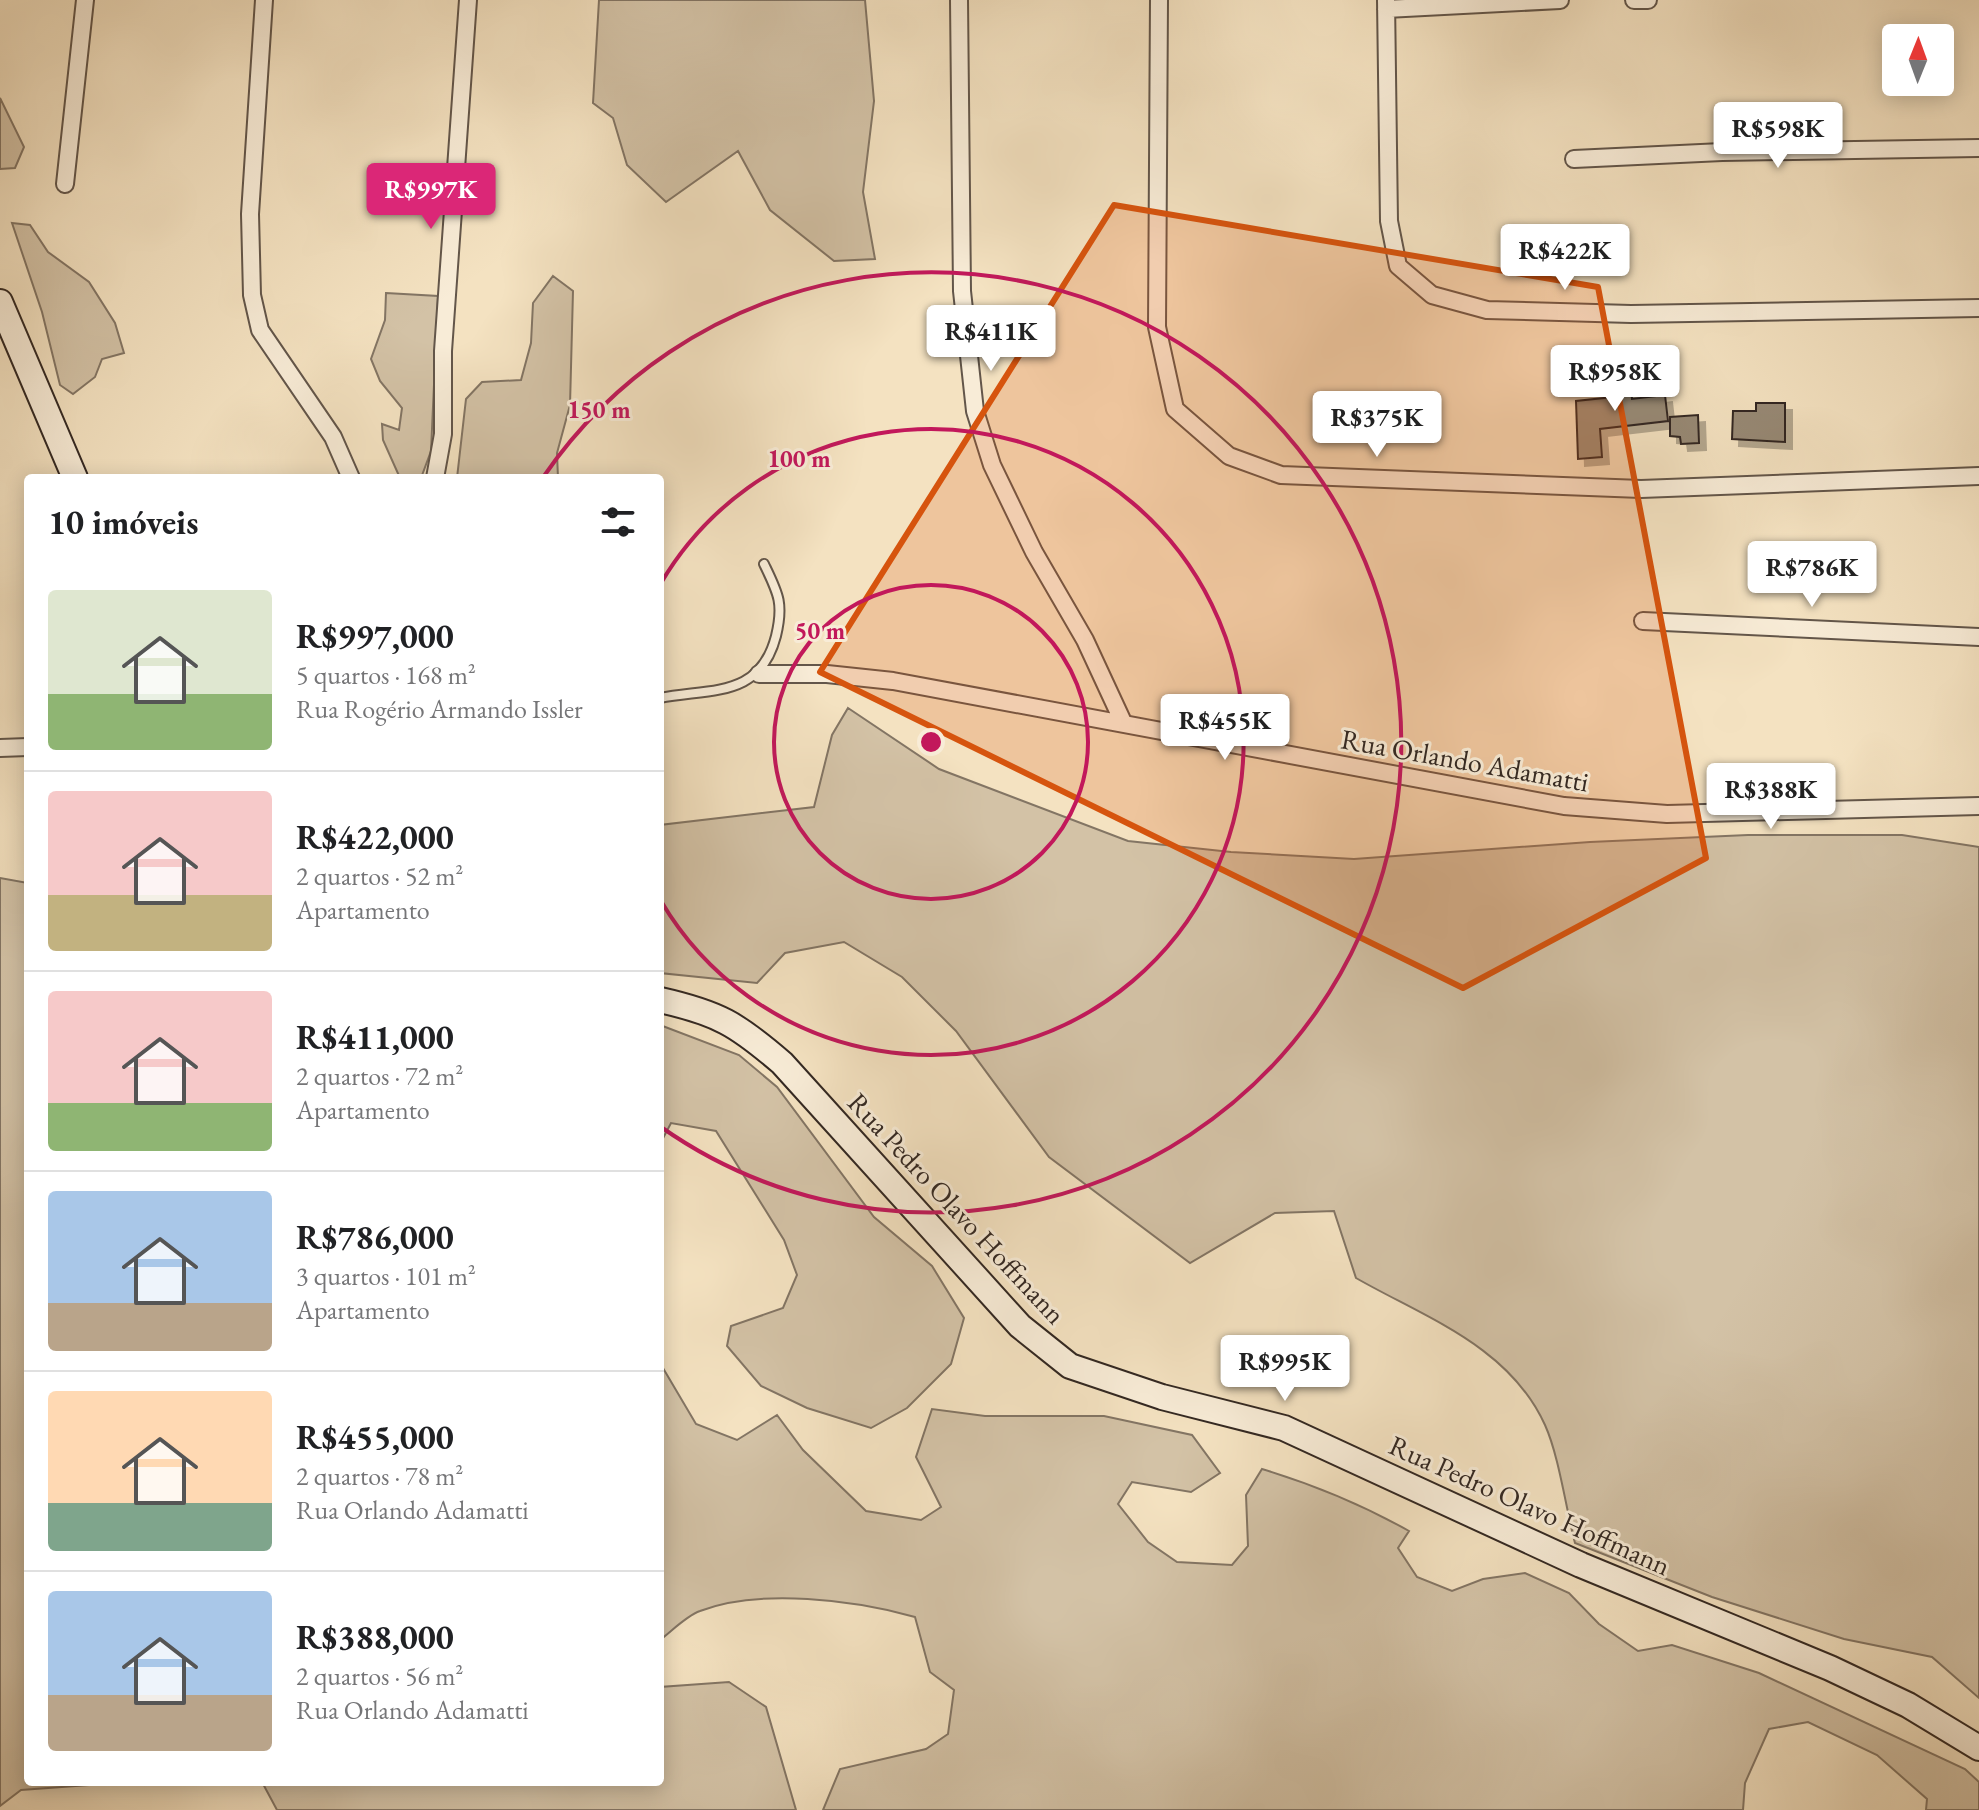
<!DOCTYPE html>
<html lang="pt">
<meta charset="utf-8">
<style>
body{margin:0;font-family:"EB Garamond",serif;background:#f6f6f6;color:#202124;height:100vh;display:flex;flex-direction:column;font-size:30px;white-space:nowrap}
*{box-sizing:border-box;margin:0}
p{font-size:26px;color:#757577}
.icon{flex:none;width:44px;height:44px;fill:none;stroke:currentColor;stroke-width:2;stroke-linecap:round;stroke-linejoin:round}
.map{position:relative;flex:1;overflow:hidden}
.drawer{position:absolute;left:24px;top:474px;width:640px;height:1312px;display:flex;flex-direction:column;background:#fff;border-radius:8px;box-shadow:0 4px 20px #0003}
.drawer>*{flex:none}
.needle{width:52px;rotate:1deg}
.controls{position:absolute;left:1882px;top:24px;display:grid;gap:16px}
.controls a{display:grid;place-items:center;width:72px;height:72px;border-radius:8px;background:#fff;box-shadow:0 4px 20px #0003;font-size:40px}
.price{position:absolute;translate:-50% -68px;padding:0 18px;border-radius:8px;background:#fff;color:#222;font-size:26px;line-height:52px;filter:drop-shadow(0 2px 4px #0008)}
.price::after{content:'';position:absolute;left:50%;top:48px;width:24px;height:18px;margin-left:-12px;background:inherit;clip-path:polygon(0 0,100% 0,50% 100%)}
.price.current{background:#db2777;color:#fff}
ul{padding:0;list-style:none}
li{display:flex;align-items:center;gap:24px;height:200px;padding:0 24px}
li+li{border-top:2px solid #e0e0e0}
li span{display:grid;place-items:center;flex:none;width:224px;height:160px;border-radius:8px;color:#555}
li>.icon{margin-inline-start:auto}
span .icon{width:96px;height:96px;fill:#fffc;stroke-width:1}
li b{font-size:34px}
h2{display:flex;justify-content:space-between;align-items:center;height:96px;padding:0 24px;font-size:34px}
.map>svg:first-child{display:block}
</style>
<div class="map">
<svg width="1979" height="1810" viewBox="0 0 1979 1810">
<defs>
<filter id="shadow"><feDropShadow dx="7" dy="7" stdDeviation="0" flood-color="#0004"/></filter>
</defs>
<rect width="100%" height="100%" fill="#f4e2c1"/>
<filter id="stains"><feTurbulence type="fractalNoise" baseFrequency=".0025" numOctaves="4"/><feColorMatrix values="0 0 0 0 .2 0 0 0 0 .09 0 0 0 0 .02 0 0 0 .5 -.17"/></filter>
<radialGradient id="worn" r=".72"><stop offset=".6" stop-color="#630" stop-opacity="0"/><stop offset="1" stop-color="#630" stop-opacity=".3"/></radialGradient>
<path fill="#d3c2a6" stroke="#837564" stroke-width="2" d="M599,0H865L874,101L863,192L875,259L834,261L770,210L738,151L666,202L627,165L613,118L593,103Z
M0,98L24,147L15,168L0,169Z
M12,223L30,225L48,252L89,282L115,323L124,353L102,359L95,377L73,394L60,385L42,312Z
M553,276L573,291L570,405L557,453L558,478H457L466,399L482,382L521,380L531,343L533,303Z
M386,293L438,296L431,451L421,478H400L383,440L382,424L399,430L402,408L380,381L371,359L385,320Z
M848,708L939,769L1128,841L1231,852L1354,859L1590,842L1748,835H1902L1979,847V1698L1932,1657L1844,1639L1712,1597L1575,1543C1566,1509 1559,1456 1545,1425C1509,1346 1426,1318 1356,1278L1334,1211L1275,1213L1190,1263L1049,1157L956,1031L902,977L844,942L785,953L757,983L660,973V825L814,807L832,735Z
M0,878L28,883V1782H130L21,1790L0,1806Z
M660,1025L739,1055L777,1087L874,1217L932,1266L964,1318L951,1364L907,1408L871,1428L807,1408L761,1386L727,1346L731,1326L783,1308L797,1275L784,1240L716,1131L671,1123L660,1144Z
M660,1363L696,1424L737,1440L777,1415L803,1450L866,1511L921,1520L941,1507L916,1457L932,1409L985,1416H1104L1192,1435L1220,1473L1191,1492L1132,1482L1118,1504L1148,1542L1177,1562L1232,1565L1248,1546L1246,1495L1262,1469C1315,1485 1361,1504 1409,1531L1398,1548L1417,1577L1452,1591L1483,1579L1525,1573L1569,1593L1599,1624L1638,1651L1672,1645L1759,1673L1965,1769L1979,1782V1810H1926L1927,1799L1877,1755L1808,1722L1769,1729L1745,1783L1743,1810H823L840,1769L926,1749L948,1734L954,1690L930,1672L915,1617C856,1600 759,1588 700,1611C686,1616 672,1631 660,1640Z
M729,1682L766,1707L796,1810H277L262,1782H660V1687Z"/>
<path fill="#978975" stroke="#332822" stroke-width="2" filter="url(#shadow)" d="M1629,364L1632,399L1665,395L1668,421L1600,429L1602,457L1578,459L1576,401L1613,397L1611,365Z
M1756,403H1785V442L1732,439L1733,411H1756Z
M1698,415L1699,443L1681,444L1680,437L1670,436V417Z"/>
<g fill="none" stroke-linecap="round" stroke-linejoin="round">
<g stroke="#63564a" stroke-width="12">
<path id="lane" d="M660,698C712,688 760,698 776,636C784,603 778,593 764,564"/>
</g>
<g stroke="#63564a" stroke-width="20">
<path id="street" d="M264,0L250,214L252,295L260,330L333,437L351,478
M959,0L962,291L975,411L992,465L1034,552L1085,640L1123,722
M1159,0L1157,327L1175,409L1229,456L1281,475L1641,489L1979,476
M1386,0L1389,221L1398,266L1432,295L1487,310L1631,314L1979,308
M1634,0H1648
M1386,9L1560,0
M1574,159L1722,152L1979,148
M65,184L85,0
M435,478L443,434V351L468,0
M1643,621L1979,637
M759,674H827L893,681L1564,806L1667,814L1979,806
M0,748L28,747"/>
</g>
<g stroke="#332822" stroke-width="28">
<path id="secondary" d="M0,302L75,478
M660,1000C718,1013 737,1024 782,1063L1020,1326L1070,1366L1162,1397L1284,1428L1581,1565L1830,1668L1908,1705L1979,1748"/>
</g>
<use href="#lane" stroke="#f8ecd7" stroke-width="8"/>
<use href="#street" stroke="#f8ecd7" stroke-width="16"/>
<use href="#secondary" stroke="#f8ecd7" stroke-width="24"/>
</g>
<path fill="#d6540e" fill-opacity="0.2" stroke="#d6540e" stroke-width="6" stroke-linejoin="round" d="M1114,205L1598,287L1706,858L1463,988L820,672Z"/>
<g fill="none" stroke="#c2185b" stroke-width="4">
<circle cx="931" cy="742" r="157"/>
<path d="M661 583A313 313 0 1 1 661 901"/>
<path d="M544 476A470 470 0 1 1 661 1127"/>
</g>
<g text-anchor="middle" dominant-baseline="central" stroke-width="6" stroke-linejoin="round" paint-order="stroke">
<g font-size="28" fill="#332822" stroke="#f8ecd7">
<text transform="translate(1465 760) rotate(10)">Rua Orlando Adamatti</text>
<text transform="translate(957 1208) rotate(47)">Rua Pedro Olavo Hoffmann</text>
<text transform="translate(1530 1505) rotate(24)">Rua Pedro Olavo Hoffmann</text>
</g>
</g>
<circle cx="931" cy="742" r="12" fill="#c2185b" stroke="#f8ecd7" stroke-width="4"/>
<g font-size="24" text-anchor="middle" font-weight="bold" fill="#c2185b" stroke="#f8ecd7" stroke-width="6" stroke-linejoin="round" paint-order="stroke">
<text x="599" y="418">150 m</text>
<text x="799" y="467">100 m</text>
<text x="820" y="639">50 m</text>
</g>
<rect width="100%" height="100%" filter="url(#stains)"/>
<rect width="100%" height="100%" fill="url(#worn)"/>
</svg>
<div class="controls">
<a><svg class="needle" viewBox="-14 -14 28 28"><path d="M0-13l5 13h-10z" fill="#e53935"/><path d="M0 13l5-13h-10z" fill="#757577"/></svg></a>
</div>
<b class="price" style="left:1778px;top:170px">R$598K</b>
<b class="price current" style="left:431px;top:231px">R$997K</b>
<b class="price" style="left:1565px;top:292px">R$422K</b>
<b class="price" style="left:991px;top:373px">R$411K</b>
<b class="price" style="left:1615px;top:413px">R$958K</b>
<b class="price" style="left:1377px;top:459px">R$375K</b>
<b class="price" style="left:1812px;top:609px">R$786K</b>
<b class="price" style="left:1225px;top:762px">R$455K</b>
<b class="price" style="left:1771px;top:831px">R$388K</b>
<b class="price" style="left:1285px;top:1403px">R$995K</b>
<section class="drawer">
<h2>10 imóveis<svg class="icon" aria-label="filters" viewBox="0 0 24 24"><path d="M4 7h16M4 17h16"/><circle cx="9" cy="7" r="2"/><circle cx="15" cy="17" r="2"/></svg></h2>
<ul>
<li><span style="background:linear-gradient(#dfe7d0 65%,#8fb573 0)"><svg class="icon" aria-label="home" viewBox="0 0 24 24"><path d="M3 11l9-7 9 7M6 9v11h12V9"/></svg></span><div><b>R$997,000</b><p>5 quartos · 168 m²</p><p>Rua Rogério Armando Issler</p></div></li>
<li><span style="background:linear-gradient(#f6c9c9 65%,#c2b280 0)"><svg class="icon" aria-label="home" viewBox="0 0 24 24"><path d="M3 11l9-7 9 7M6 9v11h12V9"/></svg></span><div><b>R$422,000</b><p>2 quartos · 52 m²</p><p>Apartamento</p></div></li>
<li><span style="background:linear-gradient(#f6c9c9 70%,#8fb573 0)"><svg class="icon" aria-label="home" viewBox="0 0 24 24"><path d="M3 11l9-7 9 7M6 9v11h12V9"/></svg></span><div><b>R$411,000</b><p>2 quartos · 72 m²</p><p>Apartamento</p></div></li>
<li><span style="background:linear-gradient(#a9c7e8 70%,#b9a48a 0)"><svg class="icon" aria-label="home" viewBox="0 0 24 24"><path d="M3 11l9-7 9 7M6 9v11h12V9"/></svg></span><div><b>R$786,000</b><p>3 quartos · 101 m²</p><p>Apartamento</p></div></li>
<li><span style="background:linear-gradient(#ffd9b3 70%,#7fa58c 0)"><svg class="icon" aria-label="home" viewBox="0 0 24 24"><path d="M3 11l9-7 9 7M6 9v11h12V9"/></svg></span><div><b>R$455,000</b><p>2 quartos · 78 m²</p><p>Rua Orlando Adamatti</p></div></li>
<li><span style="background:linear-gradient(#a9c7e8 65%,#b9a48a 0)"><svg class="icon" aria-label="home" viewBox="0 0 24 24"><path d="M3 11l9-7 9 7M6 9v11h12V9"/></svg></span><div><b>R$388,000</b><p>2 quartos · 56 m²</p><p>Rua Orlando Adamatti</p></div></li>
</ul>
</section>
</div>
